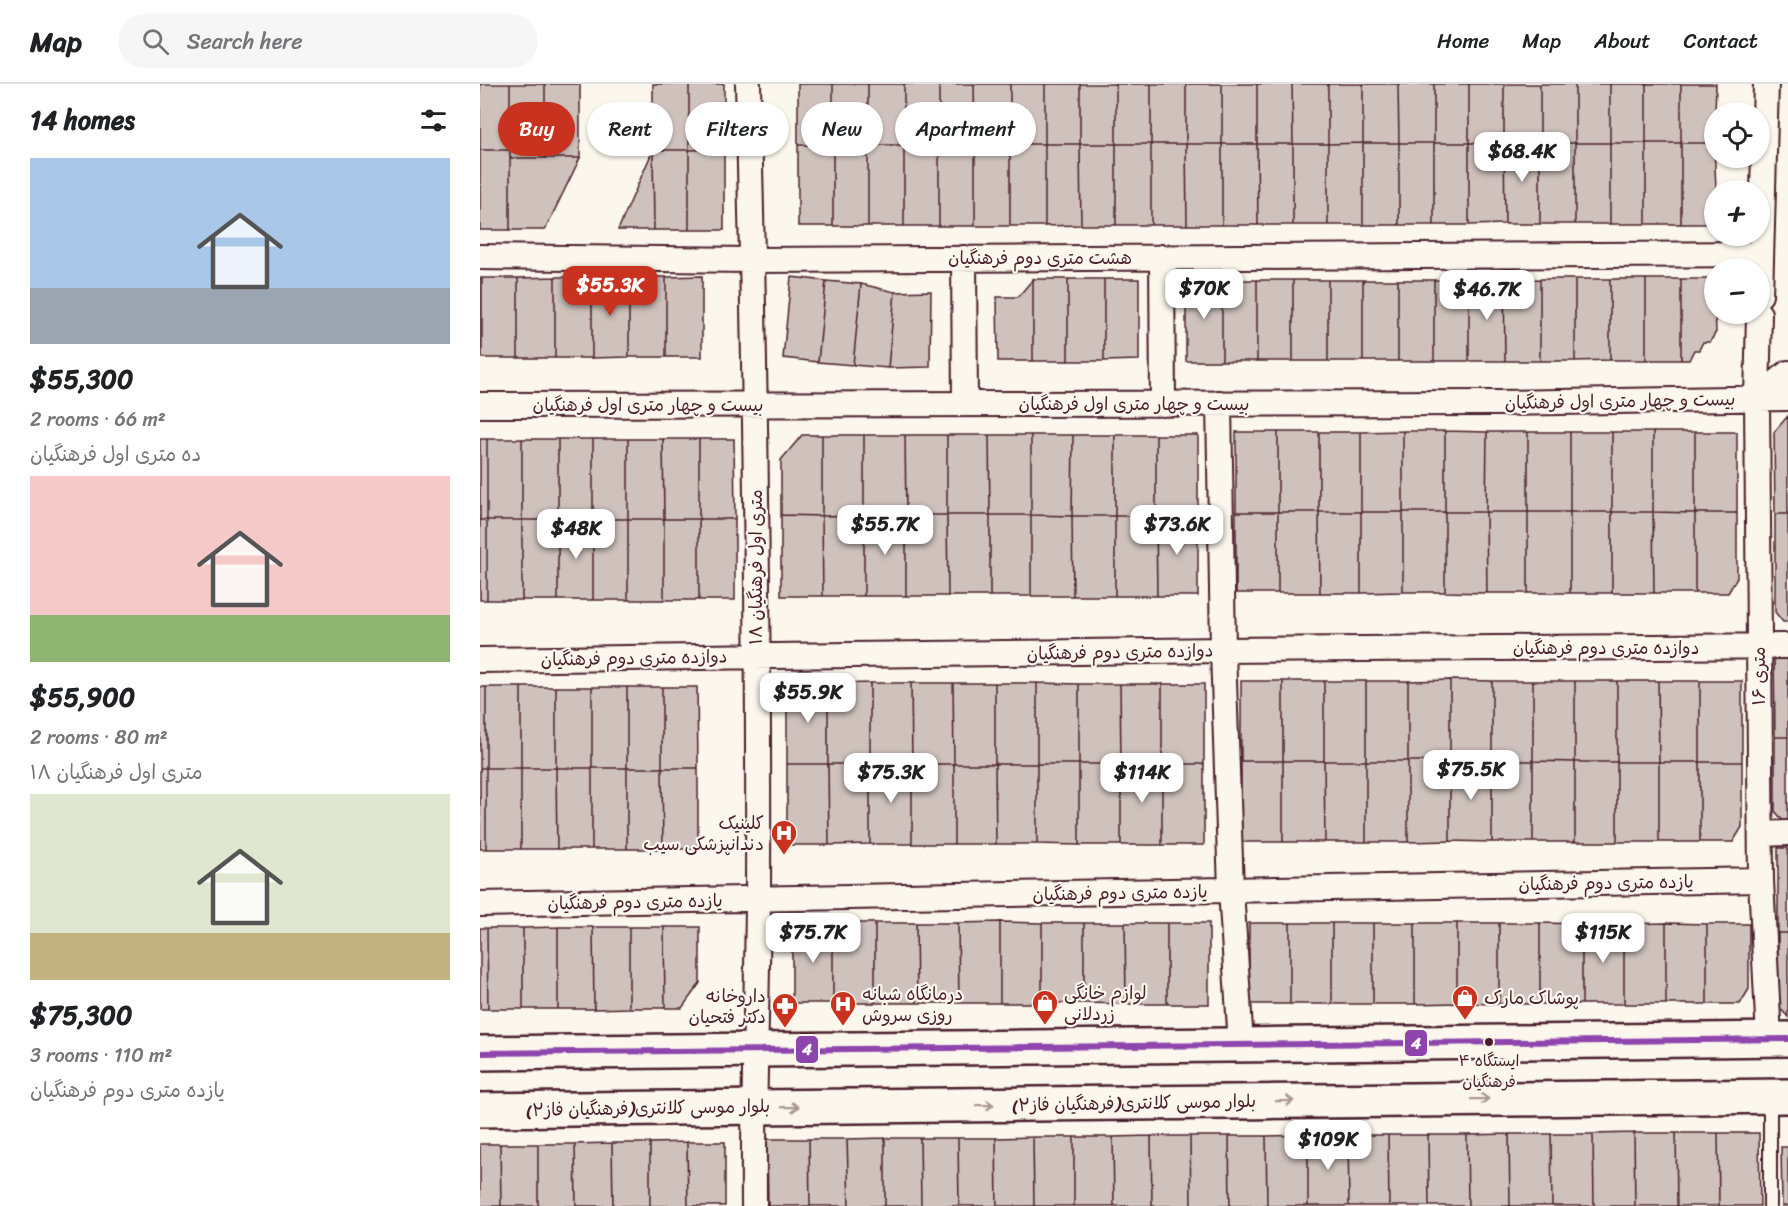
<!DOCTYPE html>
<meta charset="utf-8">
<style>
body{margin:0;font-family:Sriracha,"Playpen Sans Arabic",sans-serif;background:#f6f6f6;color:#202124;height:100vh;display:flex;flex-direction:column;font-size:22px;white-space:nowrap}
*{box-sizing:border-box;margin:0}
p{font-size:20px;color:#757577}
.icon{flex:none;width:33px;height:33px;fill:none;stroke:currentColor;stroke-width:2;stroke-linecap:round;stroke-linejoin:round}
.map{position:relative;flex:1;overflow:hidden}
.side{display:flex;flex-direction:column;background:#fff;width:480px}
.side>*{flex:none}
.top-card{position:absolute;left:18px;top:18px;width:570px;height:54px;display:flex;gap:12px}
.buttons{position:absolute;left:1224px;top:18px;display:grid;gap:12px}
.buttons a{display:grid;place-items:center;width:66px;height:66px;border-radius:50%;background:#fff;box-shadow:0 2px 4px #0004;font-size:30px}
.price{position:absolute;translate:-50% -51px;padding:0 14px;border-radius:12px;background:#fff;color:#222;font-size:20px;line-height:39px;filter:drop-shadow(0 2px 3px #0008)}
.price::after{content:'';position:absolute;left:50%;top:36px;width:18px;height:14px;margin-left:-9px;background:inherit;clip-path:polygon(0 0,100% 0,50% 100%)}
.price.selected{background:#c8321e;color:#fff}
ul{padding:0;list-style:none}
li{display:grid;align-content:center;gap:12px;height:318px;padding:0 30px}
li span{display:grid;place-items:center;height:186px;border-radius:0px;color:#555}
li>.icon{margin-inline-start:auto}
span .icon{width:108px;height:108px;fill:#fffc;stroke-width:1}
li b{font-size:26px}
h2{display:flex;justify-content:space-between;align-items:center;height:72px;padding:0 30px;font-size:26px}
.tag{padding:0 21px;border-radius:27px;background:#fff;box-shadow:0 2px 4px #0004;font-size:21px;line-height:54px}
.tag.selected{background:#c8321e;color:#fff}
header{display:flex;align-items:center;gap:36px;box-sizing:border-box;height:84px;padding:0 30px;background:#fff;border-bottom:2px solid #e0e0e0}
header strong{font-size:28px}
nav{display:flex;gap:33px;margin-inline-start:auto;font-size:21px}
.search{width:420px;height:54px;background:#f6f6f6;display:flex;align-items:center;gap:15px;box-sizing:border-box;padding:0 21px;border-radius:33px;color:#757577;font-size:22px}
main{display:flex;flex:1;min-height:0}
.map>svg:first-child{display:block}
</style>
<header>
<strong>Map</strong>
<div class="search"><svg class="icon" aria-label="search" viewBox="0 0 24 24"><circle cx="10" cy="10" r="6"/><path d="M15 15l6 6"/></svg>Search here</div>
<nav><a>Home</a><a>Map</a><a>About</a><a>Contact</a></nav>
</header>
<main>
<section class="side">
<h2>14 homes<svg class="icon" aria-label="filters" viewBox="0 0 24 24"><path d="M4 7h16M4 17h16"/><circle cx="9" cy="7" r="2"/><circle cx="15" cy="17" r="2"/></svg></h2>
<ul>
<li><span style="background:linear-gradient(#a9c7e8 70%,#9aa5b1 0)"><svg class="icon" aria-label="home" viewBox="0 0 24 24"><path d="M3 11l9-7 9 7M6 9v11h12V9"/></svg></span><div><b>$55,300</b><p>2 rooms · 66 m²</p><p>ده متری اول فرهنگیان</p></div></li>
<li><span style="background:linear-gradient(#f6c9c9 75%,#8fb573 0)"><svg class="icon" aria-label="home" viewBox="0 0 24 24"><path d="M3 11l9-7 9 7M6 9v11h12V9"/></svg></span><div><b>$55,900</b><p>2 rooms · 80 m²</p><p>۱۸ متری اول فرهنگیان</p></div></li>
<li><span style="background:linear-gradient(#dfe7d0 75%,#c2b280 0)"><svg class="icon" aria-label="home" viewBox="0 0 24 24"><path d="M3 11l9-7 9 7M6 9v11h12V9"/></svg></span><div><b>$75,300</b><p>3 rooms · 110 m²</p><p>یازده متری دوم فرهنگیان</p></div></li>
</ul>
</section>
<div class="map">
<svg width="1308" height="1122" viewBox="0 0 1308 1122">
<rect width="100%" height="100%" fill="#fbf7ec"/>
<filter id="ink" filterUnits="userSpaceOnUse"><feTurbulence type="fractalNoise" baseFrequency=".0167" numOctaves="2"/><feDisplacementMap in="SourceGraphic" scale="12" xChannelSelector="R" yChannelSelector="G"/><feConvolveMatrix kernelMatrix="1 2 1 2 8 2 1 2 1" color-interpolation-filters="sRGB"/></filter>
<g filter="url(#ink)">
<path fill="#cfc2bc" stroke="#4a1f2b" stroke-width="1.5" d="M0,0H30V66H0Z
M30,0H65V74H30Z
M65,0H100V74H65Z
M173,0H209V66H173Z
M209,0H244V65L209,66Z
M318,0H353V61H318Z
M353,0H388V61H353Z
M388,0H424V61H388Z
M424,0H459V60L424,61Z
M459,0H494L495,60H459Z
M494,0H530V60H495Z
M530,0H565V60H530Z
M565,0H600V60H565Z
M600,0H636V60H600Z
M636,0H671V60H636Z
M671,0H706V60H671Z
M706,0H742V60H706Z
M742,0H777V60H742Z
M777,0H812L813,60H777Z
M812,0H848V60H813Z
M848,0H883V59L848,60Z
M883,0H918L919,59H883Z
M918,0H954V59H919Z
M954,0H989V59H954Z
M989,0H1024V59H989Z
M1024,0H1060V59H1024Z
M1060,0H1095V59H1060Z
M1095,0H1130V59H1095Z
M1130,0H1166V59H1130Z
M1166,0H1201V59H1166Z
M1201,0H1236L1234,59H1201Z
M883,59H919V141H883Z
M883,59V141H848V60Z
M919,59H954V141H919Z
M954,59H989V141H954Z
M989,59H1024L1025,140L989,141Z
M1024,59H1060V140H1025Z
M1060,59H1095V140H1060Z
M1095,59H1130V140H1095Z
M1130,59H1166V140H1130Z
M1166,59H1201V140H1166Z
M1201,59H1234L1236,106H1234V140H1201Z
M459,60H495V142H459Z
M459,60V142H424V61Z
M495,60H530V142H495Z
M530,60H565V142H530Z
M565,60H600L601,141L565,142Z
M600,60H636V141H601Z
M636,60H671V141H636Z
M671,60H706L707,141H671Z
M706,60H742V141H707Z
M742,60H777L778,141H742Z
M777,60H813V141H778Z
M813,60H848V141H813Z
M318,61H353V142H318Z
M353,61H388V142H353Z
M388,61H424V142H388Z
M244,65V146H209V66Z
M0,66H30V146H0Z
M173,66H209V146H174Z
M173,66L174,146H138Z
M30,74H100L65,146H30Z
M222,192V273H186V193Z
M75,193V274H38V194Z
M75,193H112V274H75Z
M112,193H149V273L112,274Z
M149,193H186V273H149Z
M311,193L346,197L338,278L303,274Z
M0,194H2V274H0Z
M2,194H38V274H2Z
M553,195V277H518L517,213H538Z
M553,195H588V277H553Z
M588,195H624V277H588Z
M624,195H659V276L624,277Z
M1060,195V277H1025L1024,196Z
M1060,195H1095V277H1060Z
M1095,195H1130V276L1095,277Z
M1130,195H1166V276H1130Z
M1166,195H1201V276H1166Z
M1201,195H1234L1236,248L1230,258H1223L1219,266H1214L1209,276H1201Z
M706,196H742V277H706Z
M742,196H777V277H742Z
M777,196H813V277H777Z
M813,196H848V277H813Z
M848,196H883V277H848Z
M883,196H918V277H883Z
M918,196H954V277H918Z
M954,196H989V277H954Z
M989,196H1024L1025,277H989Z
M346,197L381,200L373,281L338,278Z
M381,200L415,208L408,284L373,281Z
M451,207L450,283L408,284L415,208Z
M1308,332V430H1295L1294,348Z
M923,347V428H881V348Z
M923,347H965V428H923Z
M965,347L1007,348L1006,428H965Z
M756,348H798V428H756Z
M798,348H839V428H798Z
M839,348H881V428H839Z
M1007,348H1048V428H1006Z
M1048,348H1090V428H1048Z
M1090,348H1132V428H1090Z
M1132,348H1173V428H1132Z
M1173,348H1215V429L1173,428Z
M1215,348H1257V429H1215Z
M322,351H342V432L301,431V376Z
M342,351H384V431L342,432Z
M384,351H425L426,431H384Z
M425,351H467V431H426Z
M467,351H509L510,431H467Z
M509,351H551V431H510Z
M551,351H593L592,432L551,431Z
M593,351H635V432H592Z
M635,351H676V432H635Z
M676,351H718V432H676Z
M0,355H7V436H0Z
M7,355H42V436H7Z
M42,355H78V436H42Z
M78,355H113V435L78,436Z
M113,355H148V435H113Z
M148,355H183L184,435H148Z
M183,355H219V435H184Z
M219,355H254L255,435H219Z
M756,428H798V509H756Z
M798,428H839L840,509H798Z
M839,428H881V509H840Z
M881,428H923V508L881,509Z
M923,428H965V508H923Z
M965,428H1006L1007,509L965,508Z
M1006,428H1048V509H1007Z
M1048,428H1090V509H1048Z
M1090,428H1132V509H1090Z
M1132,428H1173L1174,509H1132Z
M1173,428L1215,429V509H1174Z
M1215,429H1257V494L1248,509H1215Z
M1295,430H1308V538H1303L1295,528Z
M301,431L342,432L343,512H301Z
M384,431V512H343L342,432Z
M384,431H426V512H384Z
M426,431H467L468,512H426Z
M467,431H510V512H468Z
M510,431H551V512H510Z
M551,431L592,432L593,512H551Z
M592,432H635V512H593Z
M635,432H676L677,512H635Z
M676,432H718V512H677Z
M113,435V516H78V436Z
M113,435H148V516H113Z
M148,435H184V516H148Z
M184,435H219V516H184Z
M219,435H255V516H219Z
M0,436H7V516H0Z
M7,436H42V516H7Z
M42,436H78V516H42Z
M1294,568H1308V653H1295Z
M970,596L1012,597V677H970Z
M970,596V677H928V597Z
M761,597H803V677H761Z
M803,597H844V677H803Z
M844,597H886V677H844Z
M886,597H928V677H886Z
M1012,597H1053V677H1012Z
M1053,597H1095V678L1053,677Z
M1095,597H1137V678H1095Z
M1137,597H1178L1179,678H1137Z
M1178,597H1220V678H1179Z
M1220,597H1262V678H1220Z
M390,599V680H348V600Z
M390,599H431L432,680H390Z
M431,599H473L474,680H432Z
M473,599H515V680H474Z
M515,599H557V680H515Z
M557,599L599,600V680H557Z
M307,600H348V680H307Z
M599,600H640L641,680H599Z
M640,600H682V680H641Z
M682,600H724V680H682Z
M0,603H6V684H0Z
M6,603H41V684H6Z
M41,603H76V684H41Z
M76,603H112V684H76Z
M112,603H147V684H112Z
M147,603H182V684H147Z
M182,603H217L218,684H182Z
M1295,653H1308V738H1304L1295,727Z
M761,677H803V758H761Z
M803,677H844L845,758H803Z
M844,677H886V758H845Z
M886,677H928V758H886Z
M928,677H970V757L928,758Z
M970,677H1012V758L970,757Z
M1012,677H1053V758H1012Z
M1053,677L1095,678V758H1053Z
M1095,678H1137V758H1095Z
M1137,678H1179V758H1137Z
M1179,678H1220V758H1179Z
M1220,678H1262V743L1253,758H1220Z
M307,680H348L349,761H307Z
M348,680H390V760L349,761Z
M390,680H432V760H390Z
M432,680H474V760H432Z
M474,680H515L516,760H474Z
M515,680H557V760H516Z
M557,680H599V761L557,760Z
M599,680H641V761H599Z
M641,680H682V761H641Z
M682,680H724V761H682Z
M0,684H6V765H0Z
M6,684H41V765H6Z
M41,684H76L77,765H41Z
M76,684H112V765H77Z
M112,684H147V765H112Z
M147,684H182L183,765H147Z
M182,684H218V765H183Z
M1298,764H1308V849H1298Z
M520,838V919H479L478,839Z
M520,838L562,839V919H520Z
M322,839H353V919H312V849Z
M353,839H395V919H353Z
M395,839H436L437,919H395Z
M436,839H478L479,919H437Z
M562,839H604V919H562Z
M604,839H645L646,920L604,919Z
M645,839H687V920H646Z
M687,839H729V920H687Z
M769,839H810V920H769Z
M810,839H852V920H810Z
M852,839H893V920H852Z
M893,839H935V920H893Z
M935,839H977V919L935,920Z
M977,839H1019V920L977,919Z
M1019,839H1060V920H1019Z
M1060,839L1102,840V920H1060Z
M1186,839L1227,840V920H1186Z
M1186,839V920H1144V840Z
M1102,840H1144V920H1102Z
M1227,840H1269V905L1260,920H1227Z
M78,843V925H43V844Z
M78,843H113L114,925H78Z
M113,843H149V924L114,925Z
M149,843H184L185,924H149Z
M184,843H220V899L202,924H185Z
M0,844H7L8,925H0Z
M7,844H43V925H8Z
M1298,849H1308V933L1298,922Z
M1154,1049L1155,1122H1114L1113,1050Z
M1154,1049H1196L1197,1122H1155Z
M1196,1049H1238L1239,1122H1197Z
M1238,1049H1279L1280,1122H1239Z
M1029,1050L1030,1122H988L987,1051Z
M1029,1050H1071L1072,1122H1030Z
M1071,1050H1113L1114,1122H1072Z
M828,1051V1122H787L786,1052Z
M828,1051H868L869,1122H828Z
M868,1051H908L909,1122H869Z
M908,1051H948L949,1122H909Z
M948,1051H987L988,1122H949Z
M671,1052L672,1122H634L633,1053Z
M671,1052H710L711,1122H672Z
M710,1052H749L750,1122H711Z
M749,1052H786L787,1122H750Z
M553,1053L554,1122H517L516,1054Z
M553,1053H594V1122H554Z
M594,1053H633L634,1122H594Z
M405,1054V1122H369L367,1055Z
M405,1054H440L441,1122H405Z
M440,1054H478L479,1122H441Z
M478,1054H516L517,1122H479Z
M287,1055H329L330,1122H288Z
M329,1055H367L369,1122H330Z
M207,1058L208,1122H170V1059Z
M207,1058H245V1122H208Z
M132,1059L133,1122H96L95,1060Z
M132,1059H170V1122H133Z
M0,1060H20L21,1122H0Z
M20,1060H58V1122H21Z
M58,1060H95L96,1122H58Z
M1301,1063H1308V1122H1302Z"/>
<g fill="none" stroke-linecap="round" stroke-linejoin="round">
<g stroke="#4a1f2b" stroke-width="16">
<path id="service" d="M1290,1012V1122"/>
</g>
<g stroke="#4a1f2b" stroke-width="28">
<path id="minor" d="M268,0C275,272 279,545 278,818C277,919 273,1020 274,1122
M0,173L272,176L1281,170
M682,173L683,320
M484,174L485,320
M1280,211L1286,0
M1279,230L1277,315L1281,796L1289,955
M1277,315L1308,289
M739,319L743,566L751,806L761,961
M0,321L1018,319L1308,314
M0,576L743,566L1308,562
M1281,750L1308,749
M0,820L1281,796"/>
</g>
<g stroke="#4a1f2b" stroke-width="38">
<path id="secondary" d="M0,969L1308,955
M0,1026L1308,1012"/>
</g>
<use href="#service" stroke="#fbf7ec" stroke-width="12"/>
<use href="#minor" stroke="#fbf7ec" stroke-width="24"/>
<use href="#secondary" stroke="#fbf7ec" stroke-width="33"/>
<g stroke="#fbf7ec" stroke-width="10">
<path id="bus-1" d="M0,969L1308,955"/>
</g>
<use href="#bus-1" stroke="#8e44ad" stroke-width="6"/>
</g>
<defs><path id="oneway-shaft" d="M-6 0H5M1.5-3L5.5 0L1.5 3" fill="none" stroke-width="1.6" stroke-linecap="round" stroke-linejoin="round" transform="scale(1.5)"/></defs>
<g stroke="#ab9695">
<use href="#oneway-shaft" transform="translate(1000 1015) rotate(-1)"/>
<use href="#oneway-shaft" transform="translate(805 1017) rotate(-1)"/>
<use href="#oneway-shaft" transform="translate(505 1021) rotate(-1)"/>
<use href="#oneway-shaft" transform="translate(310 1023) rotate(-1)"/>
</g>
</g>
<defs>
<g id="hospital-pin" transform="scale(1.35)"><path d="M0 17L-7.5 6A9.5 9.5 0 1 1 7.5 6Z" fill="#c8321e" stroke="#fbf7ec"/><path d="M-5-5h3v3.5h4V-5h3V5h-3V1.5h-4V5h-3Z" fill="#fff"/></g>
<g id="shop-pin" transform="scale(1.35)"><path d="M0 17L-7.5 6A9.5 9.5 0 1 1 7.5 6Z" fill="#c8321e" stroke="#fbf7ec"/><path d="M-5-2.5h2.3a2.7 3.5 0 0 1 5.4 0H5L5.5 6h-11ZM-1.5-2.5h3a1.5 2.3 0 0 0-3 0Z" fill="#fff"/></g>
<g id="pharmacy-pin" transform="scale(1.35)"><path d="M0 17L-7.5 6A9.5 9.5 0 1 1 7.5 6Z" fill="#c8321e" stroke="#fbf7ec"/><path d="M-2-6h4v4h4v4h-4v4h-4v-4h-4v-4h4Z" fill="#fff"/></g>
</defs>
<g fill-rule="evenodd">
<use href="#hospital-pin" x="304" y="749"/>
<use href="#shop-pin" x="985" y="914"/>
<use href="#shop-pin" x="565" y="919"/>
<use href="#hospital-pin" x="363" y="920"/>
<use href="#pharmacy-pin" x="305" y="922"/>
</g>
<circle fill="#4a1f2b" stroke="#fbf7ec" stroke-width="2" cx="1009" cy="958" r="5"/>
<g text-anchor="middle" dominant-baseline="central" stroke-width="4.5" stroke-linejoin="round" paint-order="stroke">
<g font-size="16" fill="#4a1f2b" stroke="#fbf7ec">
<text x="1009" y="976">ایستگاه ۴<tspan x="1009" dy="21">فرهنگیان</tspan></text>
</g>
<g font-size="18" fill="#4a1f2b" stroke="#fbf7ec">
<text x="560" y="174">هشت متری دوم فرهنگیان</text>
<text transform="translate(1140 317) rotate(-1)">بیست و چهار متری اول فرهنگیان</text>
<text x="654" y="320">بیست و چهار متری اول فرهنگیان</text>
<text x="168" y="321">بیست و چهار متری اول فرهنگیان</text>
<text transform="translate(276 483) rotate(-90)">۱۸ متری اول فرهنگیان</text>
<text x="1126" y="564">دوازده متری دوم فرهنگیان</text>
<text transform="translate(640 568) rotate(-1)">دوازده متری دوم فرهنگیان</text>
<text transform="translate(154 574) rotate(-1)">دوازده متری دوم فرهنگیان</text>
<text transform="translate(1279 592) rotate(-90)">۱۶ متری</text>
<text transform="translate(1126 799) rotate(-1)">یازده متری دوم فرهنگیان</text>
<text transform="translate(640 809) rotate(-1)">یازده متری دوم فرهنگیان</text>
<text transform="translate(155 818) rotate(-1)">یازده متری دوم فرهنگیان</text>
<text transform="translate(654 1019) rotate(-1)">بلوار موسی کلانتری(فرهنگیان فاز۲)</text>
<text transform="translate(168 1024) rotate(-1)">بلوار موسی کلانتری(فرهنگیان فاز۲)</text>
</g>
<g font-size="18" fill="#4a1f2b" stroke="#fbf7ec" text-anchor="start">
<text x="284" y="739" text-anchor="end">کلینیک<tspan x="284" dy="21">دندانپزشکی سیب</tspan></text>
<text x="584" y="909">لوازم خانگی<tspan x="584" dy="21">زردلانی</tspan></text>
<text x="382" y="910">درمانگاه شبانه<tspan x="382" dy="21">روزی سروش</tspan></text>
<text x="286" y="912" text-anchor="end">داروخانه<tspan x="286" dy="21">دکتر فتحیان</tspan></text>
<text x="1004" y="914">پوشاک مارک</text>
</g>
</g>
<g stroke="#fbf7ec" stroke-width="2">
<rect x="924" y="945" width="24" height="28" rx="6" fill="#8e44ad"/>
<rect x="315" y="951" width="24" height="29" rx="6" fill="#8e44ad"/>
</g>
<g font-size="16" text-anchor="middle" font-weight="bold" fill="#fff">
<text x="936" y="965">4</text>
<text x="327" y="971">4</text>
</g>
</svg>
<div class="buttons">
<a><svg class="icon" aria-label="locate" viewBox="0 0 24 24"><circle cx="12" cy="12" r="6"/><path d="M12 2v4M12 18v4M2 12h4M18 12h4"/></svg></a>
<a>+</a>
<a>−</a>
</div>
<b class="price" style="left:1042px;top:99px">$68.4K</b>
<b class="price selected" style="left:130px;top:233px">$55.3K</b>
<b class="price" style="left:724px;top:236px">$70K</b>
<b class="price" style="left:1007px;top:237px">$46.7K</b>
<b class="price" style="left:405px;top:472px">$55.7K</b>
<b class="price" style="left:697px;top:472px">$73.6K</b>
<b class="price" style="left:96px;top:476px">$48K</b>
<b class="price" style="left:328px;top:640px">$55.9K</b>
<b class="price" style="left:991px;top:717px">$75.5K</b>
<b class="price" style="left:411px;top:720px">$75.3K</b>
<b class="price" style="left:662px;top:720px">$114K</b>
<b class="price" style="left:333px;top:880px">$75.7K</b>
<b class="price" style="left:1123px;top:880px">$115K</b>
<b class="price" style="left:848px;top:1087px">$109K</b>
<div class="top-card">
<a class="tag selected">Buy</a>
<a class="tag">Rent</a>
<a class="tag">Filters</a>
<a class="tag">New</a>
<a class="tag">Apartment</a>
</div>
</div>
</main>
